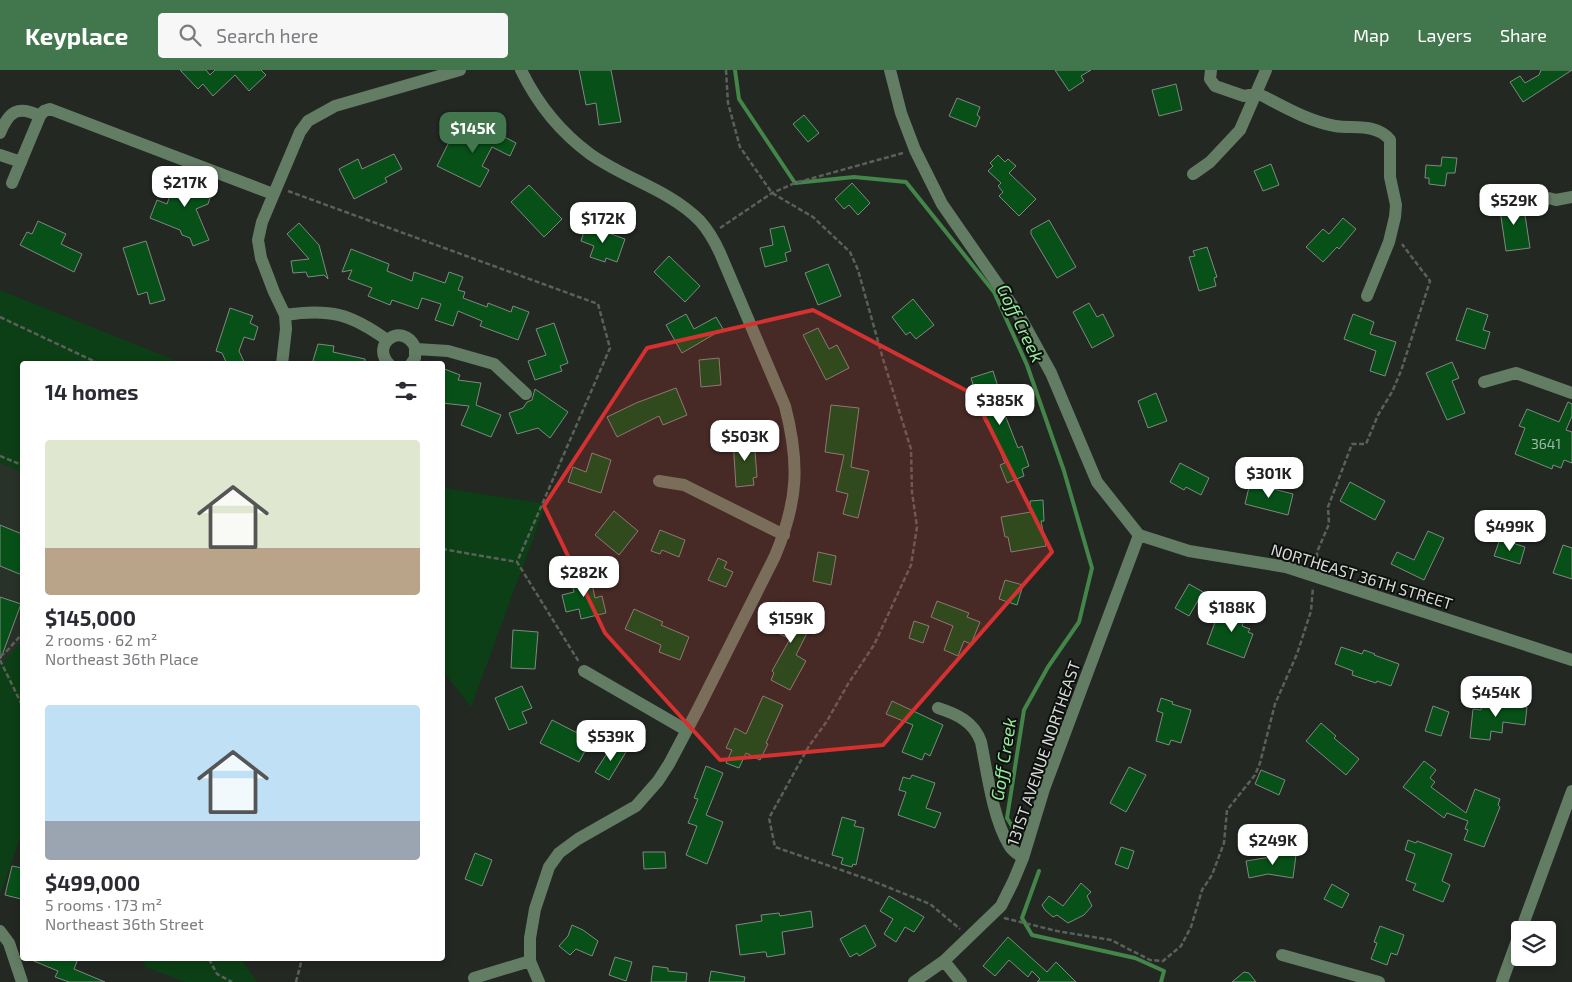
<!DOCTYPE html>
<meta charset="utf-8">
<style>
body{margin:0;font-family:"Exo 2",sans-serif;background:#f7f7f7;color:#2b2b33;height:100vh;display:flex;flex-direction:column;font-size:19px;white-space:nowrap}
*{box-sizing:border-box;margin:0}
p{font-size:16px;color:#7c7c81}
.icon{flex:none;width:28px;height:28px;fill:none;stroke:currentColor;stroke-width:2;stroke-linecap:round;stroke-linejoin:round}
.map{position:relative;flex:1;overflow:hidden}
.sheet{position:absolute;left:20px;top:291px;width:425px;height:600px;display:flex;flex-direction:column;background:#fff;border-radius:5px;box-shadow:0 2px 8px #0003}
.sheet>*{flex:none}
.fabs{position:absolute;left:1511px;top:851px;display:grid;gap:10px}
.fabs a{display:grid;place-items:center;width:45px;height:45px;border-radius:5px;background:#fff;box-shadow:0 2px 8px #0003;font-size:25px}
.price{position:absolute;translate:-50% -42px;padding:0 11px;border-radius:10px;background:#fff;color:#222;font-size:16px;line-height:32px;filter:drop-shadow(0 1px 2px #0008)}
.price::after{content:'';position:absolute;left:50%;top:30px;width:15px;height:11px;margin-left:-8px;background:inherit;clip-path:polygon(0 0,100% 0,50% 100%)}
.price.selected{background:#42774d;color:#fff}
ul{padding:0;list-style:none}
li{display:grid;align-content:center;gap:10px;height:265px;padding:0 25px}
li span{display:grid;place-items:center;height:155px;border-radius:5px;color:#555}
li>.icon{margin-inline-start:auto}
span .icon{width:90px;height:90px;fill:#fffc;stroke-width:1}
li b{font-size:21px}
h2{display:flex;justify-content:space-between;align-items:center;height:60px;padding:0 25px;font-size:21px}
header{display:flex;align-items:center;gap:30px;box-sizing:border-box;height:70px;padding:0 25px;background:#42774d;color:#fff}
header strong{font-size:24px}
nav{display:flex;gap:28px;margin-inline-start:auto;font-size:18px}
.search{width:350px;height:45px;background:#f7f7f7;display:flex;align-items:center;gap:12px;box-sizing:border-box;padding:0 18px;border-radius:5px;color:#7c7c81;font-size:19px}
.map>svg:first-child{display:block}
</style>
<header>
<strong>Keyplace</strong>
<div class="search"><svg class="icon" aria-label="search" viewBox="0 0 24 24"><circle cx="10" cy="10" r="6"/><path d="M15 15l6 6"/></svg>Search here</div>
<nav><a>Map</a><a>Layers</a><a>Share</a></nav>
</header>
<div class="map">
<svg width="1572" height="912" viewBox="0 0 1572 912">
<rect width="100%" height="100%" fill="#232823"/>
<path fill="#283228" d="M0,392L22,402V763L0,824Z"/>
<path fill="#0c3f15" d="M0,220L184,294H22V402L0,392Z
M443,418L546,434L471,637L443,601Z
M22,571V770L20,769L0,824V596Z
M143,889H241L257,912H186L145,897Z"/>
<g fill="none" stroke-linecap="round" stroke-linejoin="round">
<path stroke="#44854a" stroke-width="4" d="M735,0L739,29L795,113L854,107L906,112L994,222L1027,295L1064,401L1092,498L1079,552L1048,597L1024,640L1007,748L1017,764
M1039,801L1022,848L1032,865L1135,888L1164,901L1161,912"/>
</g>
<path fill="#075118" stroke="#818781" d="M180,0H206L210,5L215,0H261L266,5L249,21L235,5L213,26L203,14L198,19Z
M579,0H611L621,52L599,55L596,33L586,35Z
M1055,0H1091L1081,6L1084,11L1069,21Z
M1541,0H1572L1523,32L1510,12L1520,6L1525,13L1539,5Z
M1176,14L1182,40L1159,46L1152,20Z
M957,28L980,37L977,45L980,47L976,57L949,46Z
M804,45L819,63L808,72L793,54Z
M485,57L516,73L510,86L492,77L482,96L489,100L480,117L437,96L453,64L457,66L460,60L479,69Z
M394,84L402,99L385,108L387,112L354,129L339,99L358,89L362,99Z
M998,85L1005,92L1008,89L1016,96L1009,103L1036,129L1019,146L999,126L1003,122L998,116L1001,113L988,101L993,96L990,93Z
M1442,87L1457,88L1455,103H1447L1445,116L1429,114V108H1425L1426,95L1441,96Z
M1271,94L1279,115L1263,121L1254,101Z
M182,100L201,107L198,114L213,119L208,134L196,139L209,170L193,176L190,168L182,165L180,160L150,148L157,130L167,134L174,114L176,115Z
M852,113L870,133L858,145L849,135L844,139L835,129Z
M529,115L562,149L544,167L511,132Z
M1521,129L1523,145H1525L1530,178L1506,181L1499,133Z
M1343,148L1356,159L1339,179L1337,177L1323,192L1306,177L1323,159L1329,164Z
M1049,150L1076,197L1057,208L1031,164V160Z
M38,151L66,164L61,174L82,184L74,202L20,175L27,162L32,164Z
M299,153L319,175L328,209L324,205L308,207L306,202L293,203L291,191L309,189L287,164Z
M586,155L625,169L617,192L606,188L605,192L590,187L594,176L581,171Z
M784,156L791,181L785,183L787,191L765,197L760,178L773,175L770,159Z
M146,171L165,230L150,234L147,222L138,225L123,178Z
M1207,177L1217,207L1214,208L1216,216L1199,221L1189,187L1195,186L1193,181Z
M351,179L389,194L387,201L412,211L414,202L445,213L449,202L463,207L458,220L465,222L463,228L487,237L488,233L511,242L513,236L529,242L518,270L480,256L482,251L458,241L453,256L435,250L441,234L422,228L418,239L392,230L390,235L368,226L372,218L348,209L352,200L342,202Z
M669,186L700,216L685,232L654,202Z
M828,194L841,226L818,235L805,203Z
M913,229L934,255L916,269L910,262L906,265L892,247Z
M1089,233L1097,247L1103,244L1114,266L1092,278L1073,242Z
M230,238L253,246L250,253L258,257L254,270L244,267L239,281L245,294H227L222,283L216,281Z
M1467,238L1488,245L1483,260L1490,262L1485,279L1456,270Z
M686,244L694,259L716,247L723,259L682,283L666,255Z
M1353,244L1374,252L1370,264L1396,272L1385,306L1370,301L1376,281L1344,269Z
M554,253L568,293L560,296L562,301L535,310L528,291L546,285L536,259Z
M818,258L829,279L837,275L849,298L826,310L803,265Z
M318,274L334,276L333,282L365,289V294H312Z
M719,288L721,315L701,317L699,290Z
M1452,292L1459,308L1452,311L1465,343L1447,350L1426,303Z
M442,298L460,305L458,310L481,313L476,335L501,345L491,367L461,355L469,336L442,333Z
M993,301L1007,345H1005L1018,378L1022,376L1029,396L1022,399L1024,406L1007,413L1000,395L1005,393L988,351L985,352L971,308Z
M676,318L687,345L663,355L659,346L617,367L607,347L636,333Z
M535,319L568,342L550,368L538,358L517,364L509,343L523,338L527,332L532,330Z
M1156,323L1167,351L1148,358L1138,331Z
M1568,332L1572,334V346L1566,360L1572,362V393L1564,390L1561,398L1553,395L1552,399L1515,384L1525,358L1519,356L1527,339L1559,352Z
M831,335L859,338L851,397L869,401L858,448L843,444L848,424L836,421L844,385L825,382Z
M754,369L757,407L753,408L754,415L736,417L733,370Z
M592,383L611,390L601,423L568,412L573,397L586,402Z
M1180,393L1209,408L1201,425L1186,417L1184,420L1170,412Z
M1350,412L1385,431L1375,450L1340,431Z
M1250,413L1293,424L1288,445L1245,434Z
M1043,430L1044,451H1041L1046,476L1011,482L1008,467H1005L1001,447L1031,442L1030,431Z
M614,441L638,461L619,485L595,465Z
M0,455L22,464V505L0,496Z
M660,460L685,470L679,487L662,480L660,484L651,481Z
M1428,461L1444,468L1424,510L1391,494L1397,482L1414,490Z
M1500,469L1525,477L1520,494L1494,486Z
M1563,475L1572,478V509L1553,503Z
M818,482L836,486L831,515L813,511Z
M718,488L727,492L724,498L733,502L726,517L708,510Z
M590,503L595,528L602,526L606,543L581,549L579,539L566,542L562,525L574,522L570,507Z
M1005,510L1023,515L1017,535L999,529Z
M1189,514L1203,522L1189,546L1175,538Z
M0,527L21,534L1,588H0Z
M937,531L969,543L967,547L980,552L971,574L964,571L958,586L944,580L953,556L931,547Z
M783,532L815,547L796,585L806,591L790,620L771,610L774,603L772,601L790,569L774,561L782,545L778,543Z
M1232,536L1248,541L1242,556L1250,559L1248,562L1253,564L1244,588L1207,574L1217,547L1226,551Z
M634,539L663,552L661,555L689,567L680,590L659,582L661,575L625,559Z
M914,551L929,556L923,573L909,568Z
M513,560L538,562L535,599L511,598Z
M1341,577L1362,584L1364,580L1375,584L1374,585L1399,594L1391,616L1377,611L1376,613L1352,605L1353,601L1335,594Z
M522,616L532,638L522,642L527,653L509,660L495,628Z
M763,626L783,635L766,673L768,674L760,690L746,683L739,698L726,693L732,680L726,678L735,658L746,664Z
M1491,627L1509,630L1508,634L1527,637L1525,655L1503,652L1502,663L1491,661L1490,670L1470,668L1473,639L1481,640L1483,632L1490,633Z
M1161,628L1173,632L1172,634L1191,640L1181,673L1171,670L1169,675L1156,671L1163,643L1157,641Z
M892,631L943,655L930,686L925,683L922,690L902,682L913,655L886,644Z
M1433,636L1449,642L1441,666L1425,661Z
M552,650L591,670L579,692L540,673Z
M1321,653L1336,666L1334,668L1359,689L1346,705L1306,671Z
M613,674L626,682L609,710L595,702Z
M1424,691L1436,700L1430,708L1435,712L1431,717L1466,743L1475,719L1500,729L1498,735L1500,737L1484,777L1464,770L1468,760L1465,759L1468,751L1447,743L1444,748L1403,717Z
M706,696L723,703L706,745L723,752L707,794L686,785L697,756L688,753L698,729L694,728Z
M1129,697L1146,705L1126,742L1110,733Z
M1261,700L1285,710L1279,725L1255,714Z
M912,705L935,713L926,738L941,743L935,758L898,745L906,722L899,720L903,707L910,709Z
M842,747L856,751L854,756L864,758L856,795L853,794L852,797L841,794L843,788L832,785Z
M1408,770L1416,773L1417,771L1452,784L1442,811L1450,815L1443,832L1413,820L1416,814L1406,810L1415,784L1405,780Z
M1121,777L1134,781L1128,799L1115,794Z
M643,782H665L666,798L644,799Z
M1272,782L1296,785L1293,808L1268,804L1249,808L1246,791L1271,787Z
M475,783L492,790L482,816L465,809Z
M12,796L22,798L21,829L5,825Z
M1081,813L1091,822L1087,826L1092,836L1084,845L1068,853L1057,845L1053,847L1045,840L1042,835L1049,826L1063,836Z
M1332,814L1349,824L1342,838L1324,829Z
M889,826L924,847L914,862L905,857L896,872L884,864L893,849L880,841Z
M811,841L813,857L782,862L785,884L767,887L766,882H763L740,885L736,855L762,851L761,845L779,843L780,846Z
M572,855L583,860L598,871L592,886L576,879L570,885L559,876L568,866Z
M865,855L876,876L859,886L857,883L850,887L840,869Z
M1380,856L1404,865L1397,885L1391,883L1387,895L1371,889L1377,873L1374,872Z
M1008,867L1047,902L1056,892L1076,912H1037L1040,909L1032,901L1028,907L1009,890L995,906L983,896Z
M615,887L632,892L626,911L609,905Z
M29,889H78L74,899L105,912H69L55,907L58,901Z
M653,896L668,898V901L687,903L686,912H651Z
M711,901L745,907L744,912H709Z
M1244,902L1249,903L1256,912H1232Z"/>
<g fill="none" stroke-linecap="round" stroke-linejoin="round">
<path stroke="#5b605b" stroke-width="2.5" stroke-dasharray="5 2.5" stroke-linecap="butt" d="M726,0L728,33L740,77L772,123L813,147L850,182L858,200L883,289L911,379L912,422L917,457L911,495L874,575L848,614L827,651L809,676L769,748L775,777L870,810L930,834L960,859
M288,121L598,234L610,278L517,492
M720,158L772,123L795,113L903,83
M0,247L100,294
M0,386L22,395
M442,479L517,492L579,592
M1317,495V482L1329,454L1328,437L1352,374H1366L1378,345L1392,322L1401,301L1430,211L1402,174
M0,586L5,583L22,564
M0,590L22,635
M1004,848L1057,861L1111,870L1150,890L1163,891L1181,876L1191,857L1202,820L1212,805L1224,773L1227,740L1255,705L1260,693L1275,634L1297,584L1311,541L1313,517
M209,889L217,904L232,912
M296,912L302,889"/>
<path stroke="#637d64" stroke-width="12" d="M521,0C537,33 560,62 590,84C625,109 670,120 700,151C709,161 715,172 720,183L785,336C800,394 798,431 775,486L698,639L669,694L658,711L636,736L578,769L559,783L549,797L535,839L530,868V891
M890,0L901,43L915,80L942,134L1019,245L1051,303L1097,412L1139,465
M1211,0L1210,9L1215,16L1244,26L1257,23C1281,35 1307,51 1335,56C1353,59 1377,53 1390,70V107L1396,135L1395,147L1389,172L1367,226
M0,63C9,41 18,35 40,46
M0,85L21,92
M1193,104L1210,92L1240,60L1266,0
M12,113L40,46L44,41L50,39L273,124
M1501,120L1522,121L1556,130L1572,127
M285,245C330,238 351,244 387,270
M416,279L448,281L494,294L526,324
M282,294L286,259L285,245L274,222L261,188L258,170L262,152L300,62L308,51L335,36L460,0
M389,294C370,274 402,251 415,277V288L411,294
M1484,312L1516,303L1572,323
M659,411L684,415L784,465
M1139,465L1189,481L1286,497L1572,590
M584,601L686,660
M938,638C957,644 974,652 981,672C987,702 993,749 1009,775C1012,781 1018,784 1023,788
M1521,860L1572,721
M0,861L9,873L22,912
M1282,885L1379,912
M944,891L961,912
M474,908L530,891L539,912
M914,912L944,891L1001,836L1013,812L1023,788L1044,719L1139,465
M1502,912L1520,862"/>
</g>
<path fill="#d63131" fill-opacity="0.2" stroke="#d63131" stroke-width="4" stroke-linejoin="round" d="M813,240L973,324L1052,482L883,675L720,690L605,563L544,436L647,278Z"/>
<g text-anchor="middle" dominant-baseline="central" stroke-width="4" stroke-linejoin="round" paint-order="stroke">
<g font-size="14" fill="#a4b9a9">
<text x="1546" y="373">3641</text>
</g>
<g font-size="16" fill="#d9dcd9" stroke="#0e100e">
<text transform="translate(1362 506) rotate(17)">NORTHEAST 36TH STREET</text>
<text transform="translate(1043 683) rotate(-71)">131ST AVENUE NORTHEAST</text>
</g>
<g font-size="18" font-style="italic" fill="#93ec9a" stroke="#0e100e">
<text transform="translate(1021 253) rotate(64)">Goff Creek</text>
<text transform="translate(1003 689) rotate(-81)">Goff Creek</text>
</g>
</g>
</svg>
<div class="fabs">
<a><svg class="icon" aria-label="layers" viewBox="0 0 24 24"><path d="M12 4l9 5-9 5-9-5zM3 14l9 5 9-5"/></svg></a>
</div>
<b class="price selected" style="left:473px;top:84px">$145K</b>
<b class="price" style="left:185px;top:138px">$217K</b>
<b class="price" style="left:1514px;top:156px">$529K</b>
<b class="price" style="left:603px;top:174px">$172K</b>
<b class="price" style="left:1000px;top:356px">$385K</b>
<b class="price" style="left:745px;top:392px">$503K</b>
<b class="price" style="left:1269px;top:429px">$301K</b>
<b class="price" style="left:1510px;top:482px">$499K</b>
<b class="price" style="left:584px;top:528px">$282K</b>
<b class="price" style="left:1232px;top:563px">$188K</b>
<b class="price" style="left:791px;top:574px">$159K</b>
<b class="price" style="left:1496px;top:648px">$454K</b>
<b class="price" style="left:611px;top:692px">$539K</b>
<b class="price" style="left:1273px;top:796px">$249K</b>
<section class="sheet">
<h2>14 homes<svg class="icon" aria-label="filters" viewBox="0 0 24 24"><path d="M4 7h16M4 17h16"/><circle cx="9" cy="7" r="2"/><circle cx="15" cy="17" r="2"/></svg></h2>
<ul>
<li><span style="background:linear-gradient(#dfe7d0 70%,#b9a48a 0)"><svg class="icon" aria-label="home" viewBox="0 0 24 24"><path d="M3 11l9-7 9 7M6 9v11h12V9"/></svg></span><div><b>$145,000</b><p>2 rooms · 62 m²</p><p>Northeast 36th Place</p></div></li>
<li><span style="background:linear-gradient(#bfe0f5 75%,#9aa5b1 0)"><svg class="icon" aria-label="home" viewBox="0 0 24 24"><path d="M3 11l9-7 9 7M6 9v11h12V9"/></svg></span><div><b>$499,000</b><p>5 rooms · 173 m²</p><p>Northeast 36th Street</p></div></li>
</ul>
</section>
</div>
